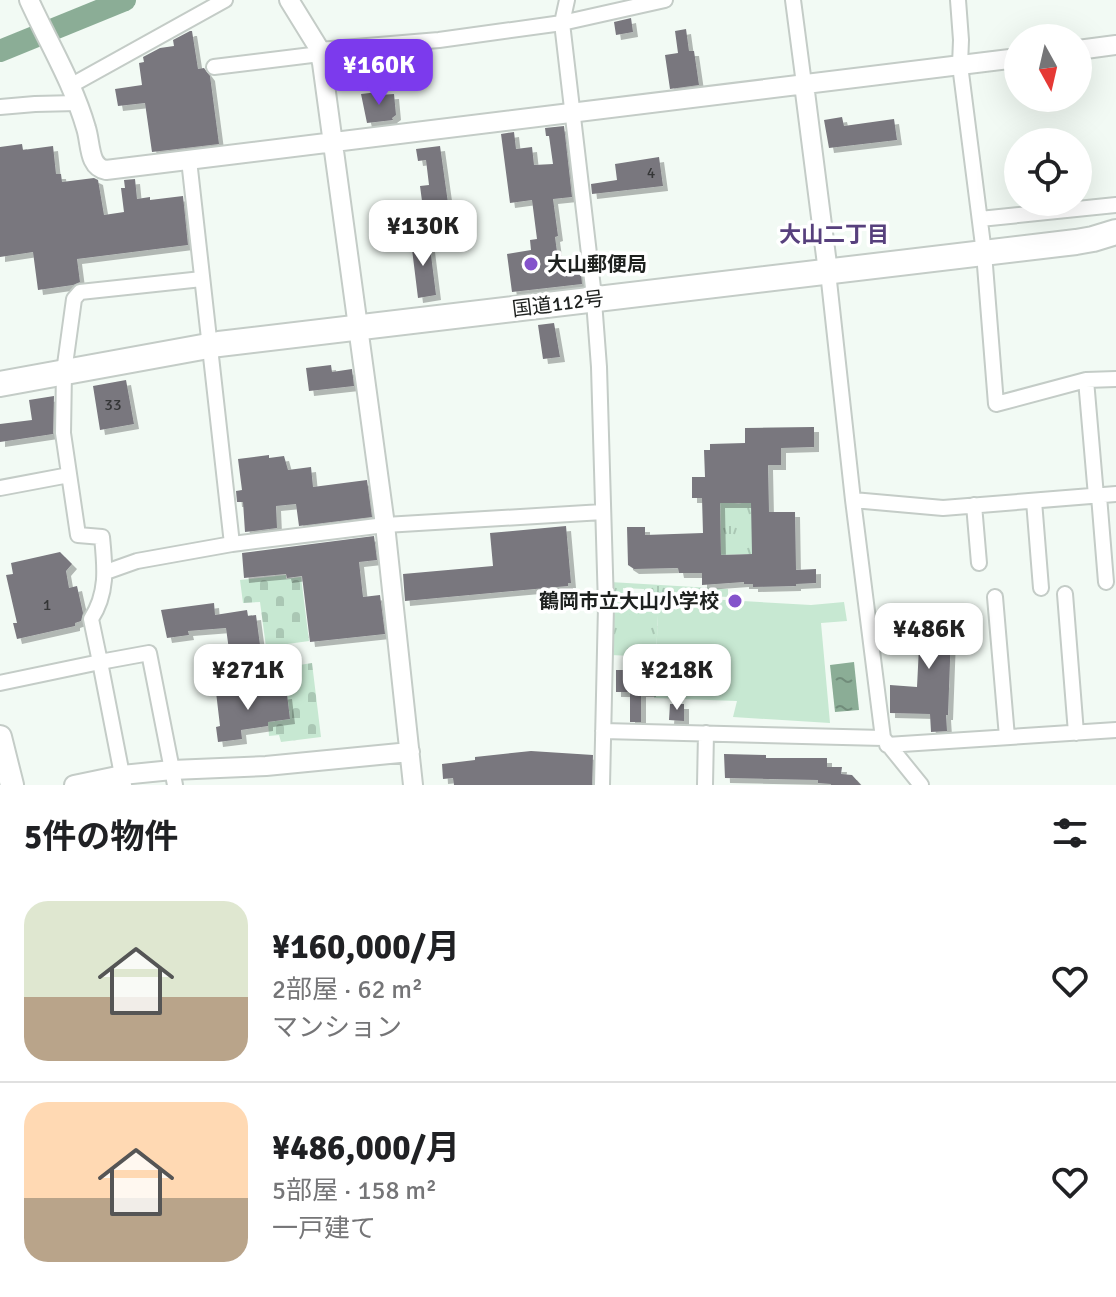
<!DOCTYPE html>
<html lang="ja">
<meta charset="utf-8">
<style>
body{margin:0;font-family:Signika,"Noto Sans JP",sans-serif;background:#f2f2f2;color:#202124;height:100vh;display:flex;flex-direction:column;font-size:30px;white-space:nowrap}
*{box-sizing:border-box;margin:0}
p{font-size:26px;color:#757577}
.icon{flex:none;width:44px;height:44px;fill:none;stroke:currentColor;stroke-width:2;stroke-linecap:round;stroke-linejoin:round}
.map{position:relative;height:785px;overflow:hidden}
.side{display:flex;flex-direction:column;background:#fff;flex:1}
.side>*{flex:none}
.needle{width:52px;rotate:172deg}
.tools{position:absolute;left:1004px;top:24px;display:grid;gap:16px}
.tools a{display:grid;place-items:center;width:88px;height:88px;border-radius:50%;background:#fff;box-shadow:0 8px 32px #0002;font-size:40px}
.price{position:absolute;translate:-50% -68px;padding:0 18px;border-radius:16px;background:#fff;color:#222;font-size:26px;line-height:52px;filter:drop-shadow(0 2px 4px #0008)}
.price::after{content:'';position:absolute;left:50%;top:48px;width:24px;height:18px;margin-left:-12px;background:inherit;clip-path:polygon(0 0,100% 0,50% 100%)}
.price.on{background:#7c3aed;color:#fff}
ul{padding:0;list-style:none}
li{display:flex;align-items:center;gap:24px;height:200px;padding:0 24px}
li+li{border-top:2px solid #e0e0e0}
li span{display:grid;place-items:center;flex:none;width:224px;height:160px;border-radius:24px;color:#555}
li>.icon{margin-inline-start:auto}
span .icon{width:96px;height:96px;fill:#fffc;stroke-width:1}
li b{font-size:34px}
h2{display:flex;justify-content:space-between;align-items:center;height:96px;padding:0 24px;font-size:34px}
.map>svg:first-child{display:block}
</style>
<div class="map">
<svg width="1116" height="785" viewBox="0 0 1116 785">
<defs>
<pattern id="grass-tufts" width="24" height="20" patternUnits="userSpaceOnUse" patternTransform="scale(2)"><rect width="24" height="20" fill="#c7e8d2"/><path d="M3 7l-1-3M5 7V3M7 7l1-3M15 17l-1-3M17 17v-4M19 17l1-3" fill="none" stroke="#aac7b4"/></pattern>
<pattern id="cemetery-stones" width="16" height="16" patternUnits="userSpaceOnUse" patternTransform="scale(2)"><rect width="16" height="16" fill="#c7e8d2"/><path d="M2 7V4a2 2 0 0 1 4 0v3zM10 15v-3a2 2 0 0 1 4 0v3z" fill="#aac7b4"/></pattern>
<pattern id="water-ripples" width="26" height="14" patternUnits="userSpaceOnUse" patternTransform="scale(2)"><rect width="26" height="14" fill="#8bad96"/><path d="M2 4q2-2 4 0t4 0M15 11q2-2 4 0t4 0" fill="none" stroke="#718c7a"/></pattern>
<filter id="shadow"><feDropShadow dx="5" dy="5" stdDeviation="0" flood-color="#0004"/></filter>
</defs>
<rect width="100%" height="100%" fill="#f2faf4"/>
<path fill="url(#grass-tufts)" d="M759,495L752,554L721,555L720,496C736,507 743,505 759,495Z
M610,582L728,589V597L644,592V589L623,588L622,613L658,615L656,657L610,655Z"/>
<path fill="url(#cemetery-stones)" d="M286,575V579L301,577L309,641L266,647L260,602L243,603L240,580Z
M312,663L321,737L281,742L279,735L269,736L268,722L290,719L287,694L290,693L287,667Z"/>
<path fill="#c7e8d2" d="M622,594L811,605L844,602L847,621L821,623L830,723L733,717L737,701L654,698L658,616L622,614Z"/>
<path fill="url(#water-ripples)" d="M854,662L859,710L835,712L830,665Z"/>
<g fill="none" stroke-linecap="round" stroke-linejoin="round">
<path stroke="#8bad96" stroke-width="22" d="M0,51L125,0"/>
</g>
<path fill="#79777e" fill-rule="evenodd" filter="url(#shadow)" d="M631,18L633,32L616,35L614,22Z
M686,29L689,51H694L699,85L670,89L665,55L678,53L675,31Z
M190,31H192L198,69L204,68L210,76L219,144L152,152L145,103L118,106L115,89L142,85L139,63L144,62L143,57L160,48L174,46L173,40Z
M378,92V95L394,94L396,115L392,118L393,120L367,123L361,94Z
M842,117L844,126L894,119L897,140L829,148L824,120Z
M564,126L572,197L553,199L558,236L555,237L558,259L573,257V261H580L582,284L512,292L507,254L531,250L530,240L537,239L532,200L510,203L501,134L514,132L516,149L532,147L534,165L553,164L549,136H546L545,128Z
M22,144L23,150L53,146L56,174H61L62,182L94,178L98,180L104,215L124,212L121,188H125L124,180L135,179L137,199L150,197V200L183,196L188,245L77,259L80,282L73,285L38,290L33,252L0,257V147Z
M440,146L448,203L432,205L431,200L422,201L420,186L429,185L426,160L418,161L416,149Z
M659,157L663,186L592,194L591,184L617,180L615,164Z
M429,239L436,295L418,298L411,241Z
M554,323L560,357L543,359L538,325Z
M331,365L332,372L352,369L354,386L309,391L306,368Z
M126,380L134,424L100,430L93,386Z
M54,396L53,434L0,442V424L32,420L29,400Z
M814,427V447L781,448V465H768L769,512H795L796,570L816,569V583L796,584V586L753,587V584H744V582L702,585V573H679L678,568L634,569L628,565L627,527H645V535L703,533L702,498H692V477H705L704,450H710V444L745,443V428ZM720,503H751L752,554L721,555Z
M269,455V458L284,456L288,470L311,467L313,487L367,480L372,517L299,526L296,504L276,506L277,528L245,532L243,502H237L236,491L242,490L238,459Z
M566,526L571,583H568V586L405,601L403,574L493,566L490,533Z
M374,536L377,560L359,562L363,597L380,595L385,634L310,642L302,576L287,578L286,574L244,578L242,553Z
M60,552L72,564L66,571L69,588L77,586L83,613L81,621L75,623V626L17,639L13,623H17L6,575L13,574L11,563Z
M214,603L215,615L247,610L248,616L256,615L260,645L229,650L226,628L188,631L189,635L167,638L161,610Z
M921,607L952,608L948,715H946L947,731L931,732L930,714L890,713V685L917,687Z
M628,663H639V670H651V692H641V722H630V692H616V670H628Z
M231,690L232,693L240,692V694L248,693V695L271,692V696L287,694L290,719L268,722V726L241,730L242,739L218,742L216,727L220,726L216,692Z
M670,704H684V721L669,720Z
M531,751L593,755L592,785H454L453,778L443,779L442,764L475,760V757Z
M724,754L766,755V758H827V767H842L841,774L852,775L861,785H831V784L818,783V780L725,778Z"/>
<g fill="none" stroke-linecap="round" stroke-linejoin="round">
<g stroke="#c4ccc7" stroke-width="18">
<path id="minor" d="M567,0L562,23L593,288L599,367L606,606L602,785
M793,0L804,84
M958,0L961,40L960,65L984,253L996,404L1086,380L1116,379
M319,50L439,40L562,23L665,0
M214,67L320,54
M70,86L225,0
M0,107L35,104L77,103
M189,160L232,544
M980,219L1116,205
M828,272L853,500L883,738L921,785
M1086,380L1096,496
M0,488L69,475
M1099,496L1106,582
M853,500L943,508L1116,494
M1034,501L1041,588
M974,505L979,563
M106,572L137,561L232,544L385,525L603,512
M1065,594L1076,733
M995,597L1007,737
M0,683L100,662L91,619C108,593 105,567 102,537L78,535L63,433L64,372L74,299L80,292L202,279
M603,731L883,738
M887,745L1116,730
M124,785L100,662L149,653L175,785
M705,785L706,733"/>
</g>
<g stroke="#c4ccc7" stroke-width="22">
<path id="tertiary" d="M29,0C48,42 73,83 86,128C91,143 88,167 106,170L1018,58
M289,0L318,47L322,63L385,525L413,785
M1078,50L1116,45
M804,84L828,272
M74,785L122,775L172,770L266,766L410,752"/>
</g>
<g stroke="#c4ccc7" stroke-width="26">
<path id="primary" d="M0,737L12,785"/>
</g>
<g stroke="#c4ccc7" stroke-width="28">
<path id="trunk" d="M0,384L219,344L1076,242L1093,239L1116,232"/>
</g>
<use href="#minor" stroke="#fff" stroke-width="14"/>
<use href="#tertiary" stroke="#fff" stroke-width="18"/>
<use href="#primary" stroke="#fff" stroke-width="22"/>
<use href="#trunk" stroke="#fff" stroke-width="24"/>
</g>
<g fill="#8453cb" stroke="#fff" stroke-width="3">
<circle cx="531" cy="264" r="8"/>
<circle cx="735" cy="601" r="8"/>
</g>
<g text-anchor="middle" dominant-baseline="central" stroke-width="7" stroke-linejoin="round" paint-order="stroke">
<g font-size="16" fill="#353637">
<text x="651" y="173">4</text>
<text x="113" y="405">33</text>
<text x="47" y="605">1</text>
</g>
<g font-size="20" font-weight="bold" fill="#1e211f" stroke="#fff" text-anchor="start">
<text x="547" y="264">大山郵便局</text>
<text x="719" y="601" text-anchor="end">鶴岡市立大山小学校</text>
</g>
<g font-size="20" fill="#1e211f" stroke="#fff">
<text transform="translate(558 304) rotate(-7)">国道112号</text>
</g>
<g font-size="22" font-weight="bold" fill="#57407d" stroke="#fff">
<text x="834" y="234">大山二丁目</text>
</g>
</g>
</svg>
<div class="tools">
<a><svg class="needle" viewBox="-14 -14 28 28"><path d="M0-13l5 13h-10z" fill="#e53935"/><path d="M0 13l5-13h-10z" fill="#757577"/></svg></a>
<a><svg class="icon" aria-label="locate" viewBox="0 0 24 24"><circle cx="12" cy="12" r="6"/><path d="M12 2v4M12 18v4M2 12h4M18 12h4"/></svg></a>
</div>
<b class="price on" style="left:379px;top:107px">¥160K</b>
<b class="price" style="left:423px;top:268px">¥130K</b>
<b class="price" style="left:929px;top:671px">¥486K</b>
<b class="price" style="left:248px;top:712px">¥271K</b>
<b class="price" style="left:677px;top:712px">¥218K</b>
</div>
<section class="side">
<h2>5件の物件<svg class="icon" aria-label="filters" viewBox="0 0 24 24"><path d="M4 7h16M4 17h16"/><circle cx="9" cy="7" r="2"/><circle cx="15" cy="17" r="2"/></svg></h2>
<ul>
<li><span style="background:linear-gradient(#dfe7d0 60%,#b9a48a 0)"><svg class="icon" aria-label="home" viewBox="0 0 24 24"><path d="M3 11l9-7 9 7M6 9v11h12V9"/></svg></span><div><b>¥160,000/月</b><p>2部屋 · 62 m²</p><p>マンション</p></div><svg class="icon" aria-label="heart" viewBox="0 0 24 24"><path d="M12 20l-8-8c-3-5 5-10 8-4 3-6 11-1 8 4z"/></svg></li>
<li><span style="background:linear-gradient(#ffd9b3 60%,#b9a48a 0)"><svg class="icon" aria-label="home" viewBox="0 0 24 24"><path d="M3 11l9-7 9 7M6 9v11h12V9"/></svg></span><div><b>¥486,000/月</b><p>5部屋 · 158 m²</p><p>一戸建て</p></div><svg class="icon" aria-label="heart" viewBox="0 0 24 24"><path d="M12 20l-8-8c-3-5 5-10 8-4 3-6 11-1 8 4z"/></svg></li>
</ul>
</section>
